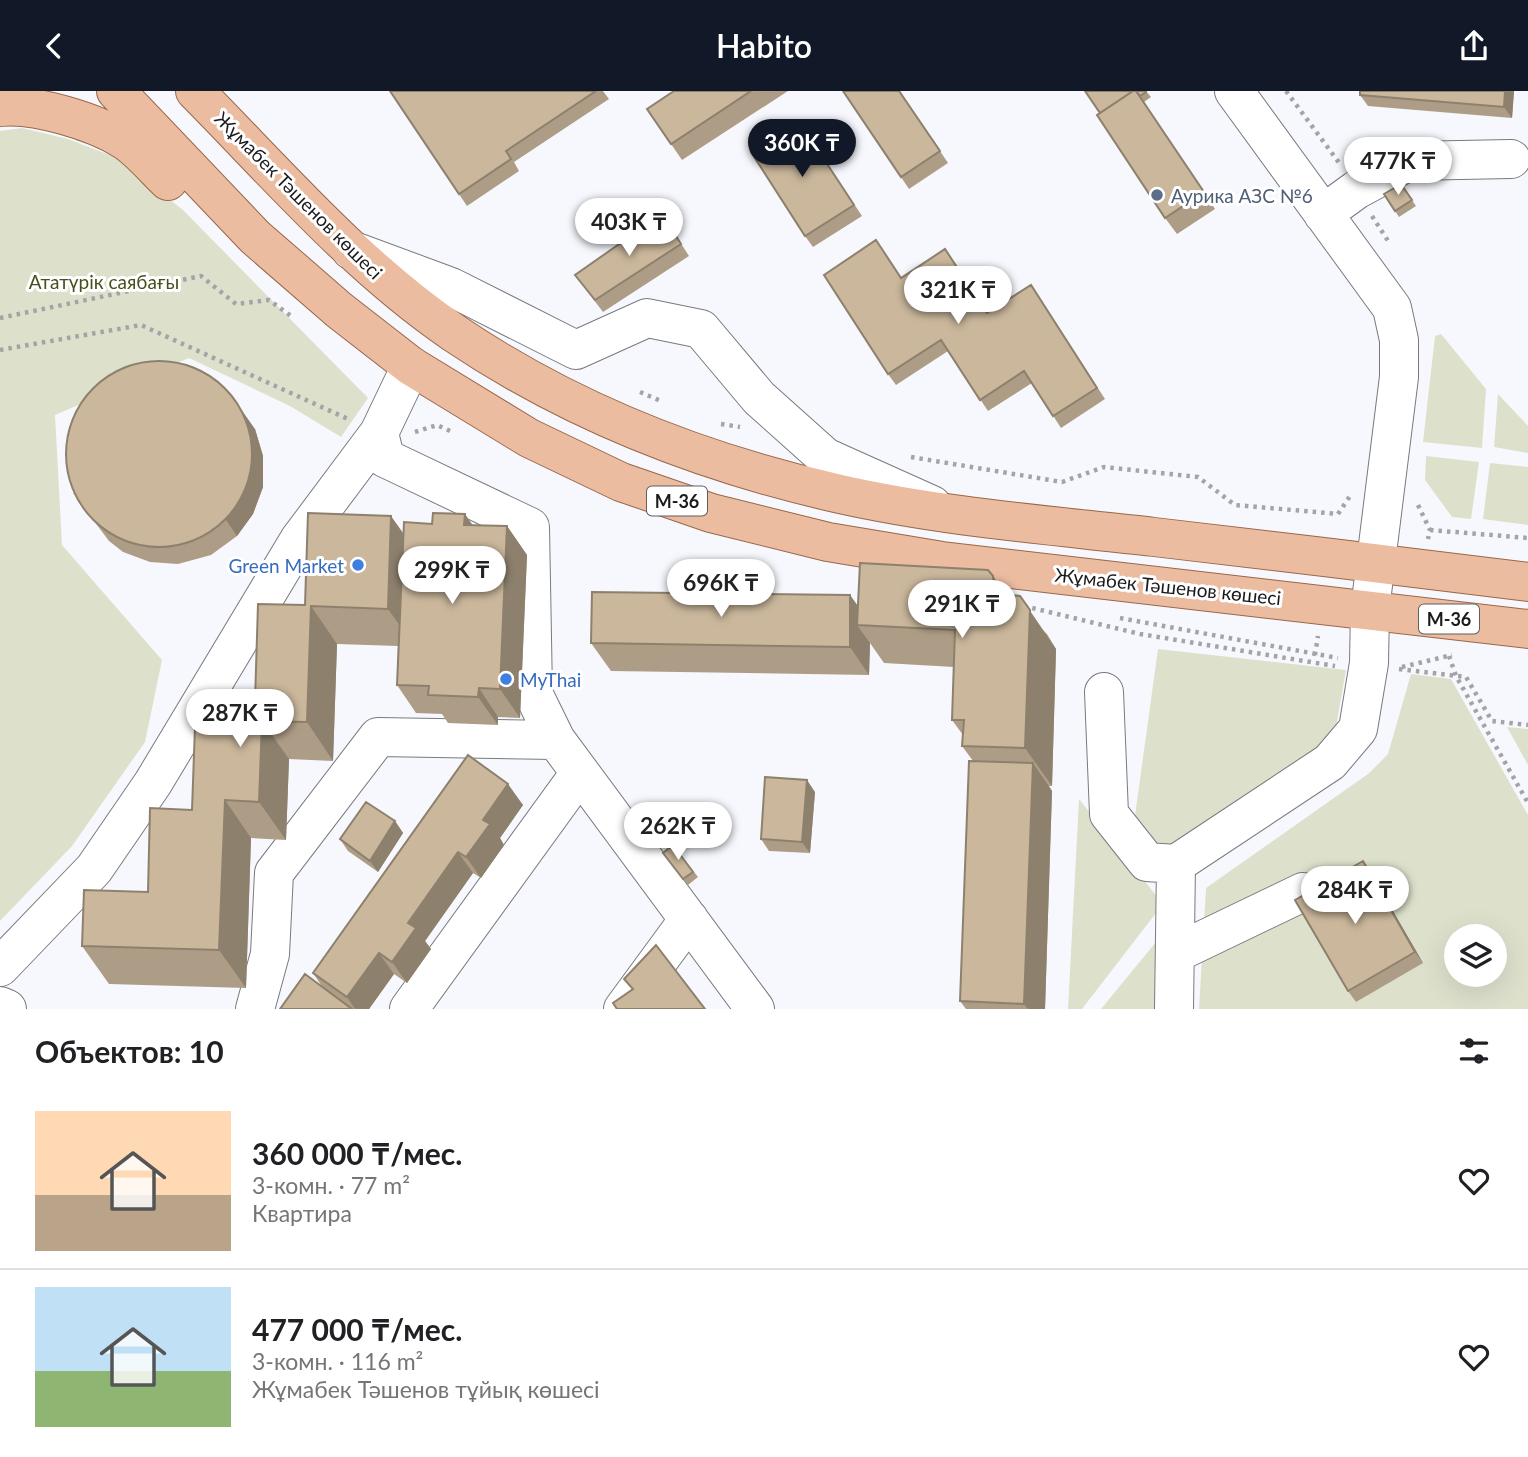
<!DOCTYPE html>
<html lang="ru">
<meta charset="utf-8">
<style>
body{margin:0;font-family:Lato,sans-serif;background:#f2f2f2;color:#202124;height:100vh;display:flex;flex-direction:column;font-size:26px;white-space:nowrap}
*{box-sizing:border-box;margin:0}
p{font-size:23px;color:#757577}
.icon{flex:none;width:38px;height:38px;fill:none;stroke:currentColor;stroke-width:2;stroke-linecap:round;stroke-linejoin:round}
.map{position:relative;height:918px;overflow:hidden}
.panel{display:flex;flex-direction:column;background:#fff;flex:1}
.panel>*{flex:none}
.tools{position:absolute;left:1444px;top:833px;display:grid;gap:14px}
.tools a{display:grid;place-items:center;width:63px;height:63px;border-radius:50%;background:#fff;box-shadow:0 7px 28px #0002;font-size:35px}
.price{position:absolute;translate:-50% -60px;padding:0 16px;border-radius:24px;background:#fff;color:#222;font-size:23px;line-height:46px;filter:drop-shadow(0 2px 4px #0008)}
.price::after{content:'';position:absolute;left:50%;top:42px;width:21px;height:16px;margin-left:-10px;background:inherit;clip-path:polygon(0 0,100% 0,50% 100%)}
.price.active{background:#111827;color:#fff}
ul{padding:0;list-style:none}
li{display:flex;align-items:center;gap:21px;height:175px;padding:0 35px}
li+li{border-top:2px solid #e0e0e0}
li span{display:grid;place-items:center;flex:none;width:196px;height:140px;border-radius:0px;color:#555}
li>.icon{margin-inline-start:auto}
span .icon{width:84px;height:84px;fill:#fffc;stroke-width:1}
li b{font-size:30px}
h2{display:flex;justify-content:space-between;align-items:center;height:84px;padding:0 35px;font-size:30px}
header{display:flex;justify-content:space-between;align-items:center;height:91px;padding:0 35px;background:#111827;color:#fff;font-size:32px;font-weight:600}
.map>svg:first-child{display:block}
</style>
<header><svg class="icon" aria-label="back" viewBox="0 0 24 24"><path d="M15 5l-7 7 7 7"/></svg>Habito<svg class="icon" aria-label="share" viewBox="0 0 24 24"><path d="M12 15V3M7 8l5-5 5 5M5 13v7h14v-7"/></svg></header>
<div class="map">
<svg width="1528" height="918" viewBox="0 0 1528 918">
<rect width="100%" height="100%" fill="#f7f8fd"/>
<path fill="#dde1cc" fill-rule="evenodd" d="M22,37L68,48L115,66L183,119L368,307L341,346L290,315L189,267L55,324L62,454L162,569L145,651L72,755L0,830V40Z
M1441,243L1486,298L1482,357L1423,351L1435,245Z
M1498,303L1528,335V362L1494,356Z
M1426,365L1479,371L1471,428L1452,426L1425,389Z
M1490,372L1528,376V434L1483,428Z
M1158,558L1346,579L1332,658L1163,764L1134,732Z
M1411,583L1451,588L1528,724V918H1199L1206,797L1368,683L1388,663ZM1456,845H1494V884H1456Z
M1507,636L1528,638V674Z
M1079,708L1163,813L1082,918H1068Z
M1165,840L1162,918H1101Z"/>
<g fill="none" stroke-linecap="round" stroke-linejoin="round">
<g stroke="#797a7e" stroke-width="40">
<path id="minor" d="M1323,123L1356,99L1409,70L1511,68
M351,159L451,196L576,259L647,227L701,238L759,307L825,366L932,414
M411,275L379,342L385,367L530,436L533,602L556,649L755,918
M1104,601L1109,723L1147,771L1176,773
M1176,862L1303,801
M0,876L94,778L153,692L299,449L379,342
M0,915L7,918
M255,918L270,863L274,782L378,646L556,649
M409,918L580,682
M623,918L689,828
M1174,918L1176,773L1330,671L1358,638L1369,572L1370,518L1399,286V249L1392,217L1234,0"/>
</g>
<g stroke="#996749" stroke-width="40">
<path id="major" d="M116,0L255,146L339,219L411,275L529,347L621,391L711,422L828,451L942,470L1528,538
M195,0C278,84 356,175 454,242C571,321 702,372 840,403C943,426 1049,434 1154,446C1279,460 1403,476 1528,491
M0,16C35,12 95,31 124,49C140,59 154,77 168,90"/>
</g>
<path stroke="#a3a4a7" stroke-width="4.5" stroke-dasharray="3.5 5" stroke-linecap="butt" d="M1286,0L1340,73
M1372,125L1390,153
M0,227L201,185L236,213L269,209L291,225
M0,259L141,234L348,328
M640,301L661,310
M721,333L740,336
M415,341L437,334L450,340
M911,366L1062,391L1104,376L1198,386L1235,414L1338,423L1350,405
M1418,414L1430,439L1428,448
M1430,439L1528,447
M1024,515L1140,543L1335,575
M1120,527L1338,567
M1315,564L1318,545
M1449,565L1456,585L1528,712
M1402,576L1452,564
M1399,578L1466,586L1492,630L1528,634"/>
<use href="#minor" stroke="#fff" stroke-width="38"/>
<use href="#major" stroke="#ebbca0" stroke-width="38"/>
</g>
<path fill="#ae9d86" d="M390,0H603L609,8L514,71L519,80L467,115Z
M674,0H788L682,69L671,53Z
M843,0H900L948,72L909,98Z
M1146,0L1151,6L1144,11L1215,118L1177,143L1165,127L1100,22Z
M1514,0L1512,27L1368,15L1360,4Z
M799,30L862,125L813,156L805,145Z
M1401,93L1416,115L1399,126L1384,103Z
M662,123L689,165L603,221L575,184Z
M901,186L987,222L1031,194L1105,308L1061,337L1032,292L988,320L948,260L896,294L888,283Z
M255,338L263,365V396L253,423L237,445L211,464L178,473L150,471L123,461L109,450L73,402Z
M472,434L507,435L527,464L520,627L498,626V634L448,632L442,623L416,622L397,594L398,555L337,553L333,670L289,668L286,749L251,747L246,897L109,893L82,855L148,801L192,719L255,610L305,514L403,442Z
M850,504L858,515L1007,505L1047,543L1056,558L1052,695H1049L1052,700L1045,918H966L960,910L973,670L962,655L963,644L952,629L954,576L884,572L870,552L869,584L611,580L591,552Z
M468,664L523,714L500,747L504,754L481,787L473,782L425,850L431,858L407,892L394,883L369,918H280L323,897L313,882Z
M815,701L810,762L769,760L761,748Z
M395,730L403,742L378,781L348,760L340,748Z
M673,754L698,786L688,794L663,762Z
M1363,770L1371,782L1423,872L1356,911L1348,900Z"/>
<path fill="#8d806d" d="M1505,0H1514L1512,27L1504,16Z
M243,321L255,338L263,365V396L253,423L237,445L226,429Z
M465,423L485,452L464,434Z
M391,425L418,463L415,556L388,518Z
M507,435L527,464L520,627L500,598Z
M993,485L1020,523L994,504Z
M850,504L870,533L857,534L870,552L869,584L850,556Z
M1020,505L1056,558L1052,695L1025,657Z
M311,515L337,553L333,670L307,631Z
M479,597L498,626V634L478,606Z
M262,630L289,668L286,749L259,711Z
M1033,672L1052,700L1045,918H1028L1024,913Z
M807,689L815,701L810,762L802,751Z
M508,693L523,714L500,747L504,754L481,787L466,766L483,729Z
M225,709L251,747L246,897L219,859Z
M395,730L403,742L378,781L370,770Z
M458,761L473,782L425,850L431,858L407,892L392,871L408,832Z
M1363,770L1371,782L1423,872L1415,861Z
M379,862L394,883L369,918H355L347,906Z"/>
<path fill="#cab79c" stroke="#8d806d" stroke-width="2" d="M390,0H596L506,60L511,68L459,103Z
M674,0H751L671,53L647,18Z
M843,0H899L940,60L901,86Z
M1085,0H1133L1100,22Z
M1133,0H1136L1204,101L1165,127L1097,24Z
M1136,0H1146V1L1140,5Z
M1360,0H1505L1504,16L1360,4Z
M799,30L854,114L805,145L751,61Z
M1401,93L1412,109L1395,120L1384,103Z
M662,123L681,153L595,209L575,184Z
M876,149L901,187L945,158L987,222L1031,194L1097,297L1053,325L1024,280L980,309L941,249L888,283L824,184Z
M66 363a93 93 0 1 1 186 0a93 93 0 1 1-186 0Z
M308,422L391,425L388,518L311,515L307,631L262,630L259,711L225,709L219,859L82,855L84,799L148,801L150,717L192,719L196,608L255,610L258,513L305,514Z
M433,422L465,423L464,434L507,435L500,598L479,597L478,606L428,604L429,595L397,594L404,431L432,433Z
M860,472L988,479L993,485L994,504L1000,507L1012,504L1020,505L1030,519L1025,657L962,655L964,629H952L955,539L857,534Z
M592,501L850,504V556L591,552Z
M468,664L508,693L483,729L490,733L466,766L458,761L408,832L416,837L392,871L379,862L347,906L313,882Z
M969,670L1033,672L1024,913L960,910Z
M765,686L807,689L802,751L761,748Z
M366,711L395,730L370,770L340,748Z
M673,754L693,781L683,788L663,762Z
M1363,770L1415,861L1348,900L1295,809Z
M656,854L705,918H617L613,912L633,898L624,888Z
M305,883L352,918H280Z"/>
<circle fill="#5c6f8a" stroke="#fff" stroke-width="2.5" cx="1157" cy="104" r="7"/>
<g fill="#3f7fe0" stroke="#fff" stroke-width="2.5">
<circle cx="358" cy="474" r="7"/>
<circle cx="506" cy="588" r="7"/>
</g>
<g text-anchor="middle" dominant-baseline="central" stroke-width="6" stroke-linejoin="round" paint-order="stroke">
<g fill="#fff" stroke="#5f5f60" stroke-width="2">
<rect x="647" y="395.5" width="60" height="29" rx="5"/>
<rect x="1419" y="513.5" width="60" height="29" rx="5"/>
</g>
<g font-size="18" font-weight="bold" fill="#1a1b1c">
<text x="677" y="410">M-36</text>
<text x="1449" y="528">M-36</text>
</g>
<g font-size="19" fill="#1a1b1c" stroke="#fff">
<text transform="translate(299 104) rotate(45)">Жұмабек Тәшенов көшесі</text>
<text transform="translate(1168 495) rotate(6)">Жұмабек Тәшенов көшесі</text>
</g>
<g font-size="19" fill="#4e5e75" stroke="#fff" text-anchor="start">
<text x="1171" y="104">Аурика АЗС №6</text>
</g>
<g font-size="19" fill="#494f1c" stroke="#fff">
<text x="104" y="190">Ататүрік саябағы</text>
</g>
<g font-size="19" fill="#366cbe" stroke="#fff" text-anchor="end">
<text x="344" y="474">Green Market</text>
<text x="520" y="588" text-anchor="start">MyThai</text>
</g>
</g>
</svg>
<div class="tools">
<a><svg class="icon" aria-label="layers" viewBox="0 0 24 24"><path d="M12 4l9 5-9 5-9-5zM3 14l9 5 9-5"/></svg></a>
</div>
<b class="price active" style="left:802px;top:88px">360K ₸</b>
<b class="price" style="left:1398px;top:106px">477K ₸</b>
<b class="price" style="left:629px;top:167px">403K ₸</b>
<b class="price" style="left:958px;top:235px">321K ₸</b>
<b class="price" style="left:452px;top:515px">299K ₸</b>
<b class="price" style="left:721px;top:528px">696K ₸</b>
<b class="price" style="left:962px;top:549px">291K ₸</b>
<b class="price" style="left:240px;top:658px">287K ₸</b>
<b class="price" style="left:678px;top:771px">262K ₸</b>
<b class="price" style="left:1355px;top:835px">284K ₸</b>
</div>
<section class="panel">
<h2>Объектов: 10<svg class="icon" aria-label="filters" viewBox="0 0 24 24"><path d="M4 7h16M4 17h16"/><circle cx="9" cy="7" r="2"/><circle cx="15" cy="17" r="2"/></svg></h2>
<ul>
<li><span style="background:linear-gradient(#ffd9b3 60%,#b9a48a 0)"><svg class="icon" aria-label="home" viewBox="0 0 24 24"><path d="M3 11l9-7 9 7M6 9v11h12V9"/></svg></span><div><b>360 000 ₸/мес.</b><p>3-комн. · 77 m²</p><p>Квартира</p></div><svg class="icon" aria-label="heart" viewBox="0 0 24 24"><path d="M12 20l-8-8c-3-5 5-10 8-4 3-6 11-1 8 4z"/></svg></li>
<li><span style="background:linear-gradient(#bfe0f5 60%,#8fb573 0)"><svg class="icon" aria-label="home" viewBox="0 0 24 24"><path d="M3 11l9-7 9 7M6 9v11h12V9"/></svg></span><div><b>477 000 ₸/мес.</b><p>3-комн. · 116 m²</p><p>Жұмабек Тәшенов тұйық көшесі</p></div><svg class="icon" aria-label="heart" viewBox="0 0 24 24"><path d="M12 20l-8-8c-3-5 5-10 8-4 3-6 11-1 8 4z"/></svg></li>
</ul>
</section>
